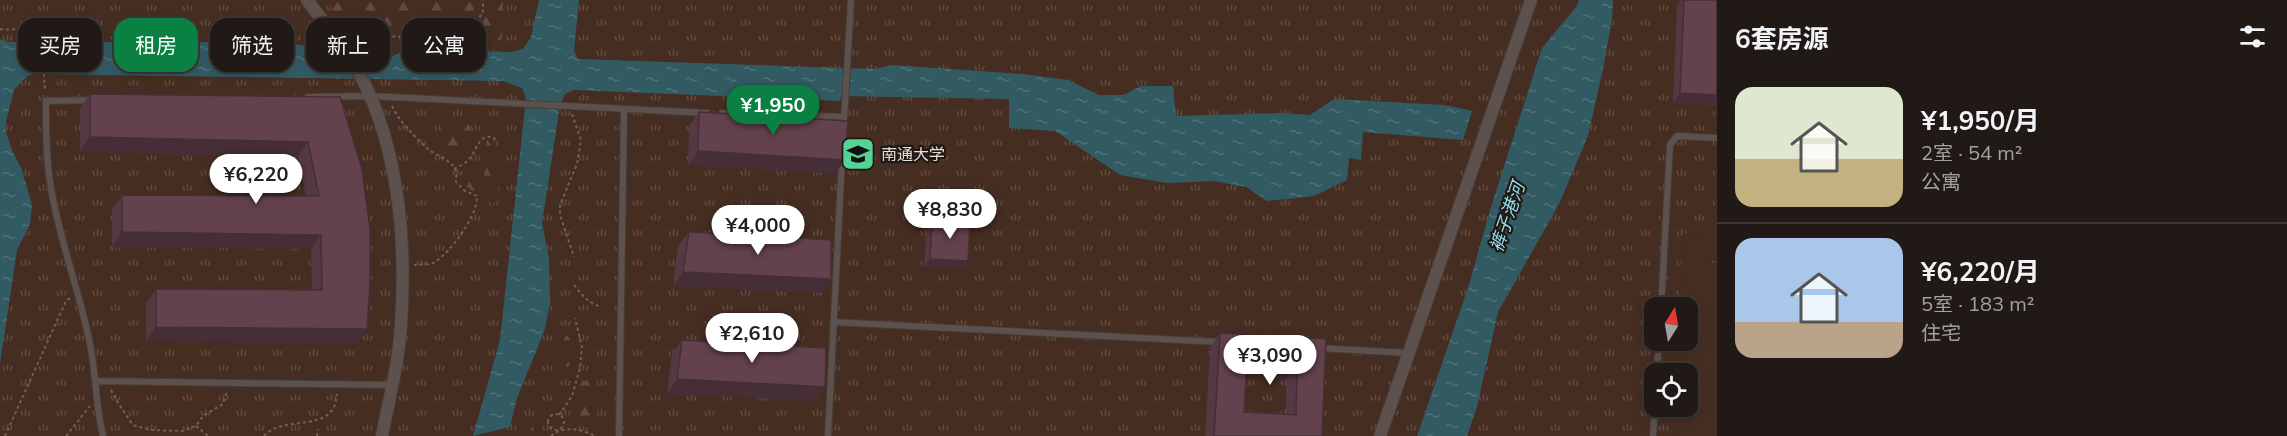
<!DOCTYPE html>
<html lang="zh">
<meta charset="utf-8">
<style>
body{margin:0;font-family:Mulish,"Noto Sans SC",sans-serif;background:#2d2622;color:#f1f3f6;height:100vh;display:flex;flex-direction:column;font-size:22px;white-space:nowrap}
*{box-sizing:border-box;margin:0}
p{font-size:20px;color:#a2a0a0}
.icon{flex:none;width:33px;height:33px;fill:none;stroke:currentColor;stroke-width:2;stroke-linecap:round;stroke-linejoin:round}
.map{position:relative;flex:1;overflow:hidden}
.panel{display:flex;flex-direction:column;background:#201915;width:570px}
.panel>*{flex:none}
.guide{position:absolute;left:18px;top:18px;width:570px;height:54px;display:flex;gap:12px}
.needle{width:39px;rotate:11deg}
.fabs{position:absolute;left:1644px;top:297px;display:grid;gap:12px}
.fabs a{display:grid;place-items:center;width:54px;height:54px;border-radius:12px;background:#201915;box-shadow:0 3px 9px #0003,0 0 0 2px #3d3834;font-size:30px}
.price{position:absolute;translate:-50% -51px;padding:0 14px;border-radius:21px;background:#fff;color:#222;font-size:20px;line-height:39px;filter:drop-shadow(0 2px 3px #0008)}
.price::after{content:'';position:absolute;left:50%;top:36px;width:18px;height:14px;margin-left:-9px;background:inherit;clip-path:polygon(0 0,100% 0,50% 100%)}
.price.selected{background:#0b8043;color:#fff}
ul{padding:0;list-style:none}
li{display:flex;align-items:center;gap:18px;height:150px;padding:0 18px}
li+li{border-top:2px solid #3d3834}
li span{display:grid;place-items:center;flex:none;width:168px;height:120px;border-radius:18px;color:#555}
li>.icon{margin-inline-start:auto}
span .icon{width:72px;height:72px;fill:#fffc;stroke-width:1}
li b{font-size:26px}
h2{display:flex;justify-content:space-between;align-items:center;height:72px;padding:0 18px;font-size:26px}
.pill{padding:0 21px;border-radius:18px;background:#201915;box-shadow:0 3px 9px #0003,0 0 0 2px #3d3834;font-size:21px;line-height:54px}
.pill.selected{background:#0b8043;color:#fff}
main{display:flex;flex:1;min-height:0}
.map>svg:first-child{display:block}
</style>
<main>
<div class="map">
<svg width="1717" height="436" viewBox="0 0 1717 436">
<defs>
<pattern id="grass-tufts" width="24" height="20" patternUnits="userSpaceOnUse" patternTransform="scale(1.5)"><rect width="24" height="20" fill="#462d21"/><path d="M3 7l-1-3M5 7V3M7 7l1-3M15 17l-1-3M17 17v-4M19 17l1-3" fill="none" stroke="#614b41"/></pattern>
<pattern id="forest-firs" width="22" height="20" patternUnits="userSpaceOnUse" patternTransform="scale(1.5)"><rect width="22" height="20" fill="#462d21"/><path d="M5 1l3.5 6h-7zM16 11l3.5 6h-7z" fill="#614b41"/></pattern>
<pattern id="water-ripples" width="26" height="14" patternUnits="userSpaceOnUse" patternTransform="scale(1.5)"><rect width="26" height="14" fill="#325a63"/><path d="M2 4q2-2 4 0t4 0M15 11q2-2 4 0t4 0" fill="none" stroke="#507179"/></pattern>
</defs>
<rect width="100%" height="100%" fill="#2b211c"/>
<path fill="url(#grass-tufts)" fill-rule="evenodd" d="M0,0H1717V436H0ZM1654,308H1688V340H1654ZM1654,374H1688V406H1654Z"/>
<path fill="url(#forest-firs)" d="M326,0H503L502,39L475,48L375,23L359,47Z
M439 133a16 16 0 1 1 32 0a16 16 0 1 1-32 0Z
M489,138H492L494,143C499,160 505,190 493,204L489,203L488,195L489,187L485,184L484,174L486,170L488,151L486,142Z
M475,161C482,170 482,181 479,192H474L464,184V178L471,170L472,163Z
M562,330C573,341 581,355 567,367H560L556,363L560,356C557,344 555,340 562,330Z
M590,380C598,390 599,413 595,425L590,428L584,427L571,411L579,385L582,381Z
M530,417L534,421L533,431L523,436L520,434V426Z"/>
<path fill="#462d21" d="M1717,215V246L1709,263H1717V436H1673L1675,407L1688,406V374L1676,373L1678,341L1688,340V308L1679,307L1683,233L1701,234Z"/>
<path fill="url(#water-ripples)" d="M539,0H579L574,51L578,59L874,69L891,65L1023,74L1068,80L1099,95H1124L1141,86H1173L1176,116L1283,113L1310,115L1334,99L1444,105L1472,111L1463,140L1363,132L1361,160L1349,158L1347,180L1314,196L1267,201L1246,187L1214,181L1167,183L1120,175L1055,131L1009,128V99L841,96L840,101L574,90L565,94L560,105L542,223L549,258L550,304L544,332L517,398L510,427L473,436L500,340L526,98L522,88L503,81L34,74L26,77L14,90L6,121V132L12,150L22,170L32,205L30,224L17,250L0,364V39L8,42H278L308,46L326,58L335,61L386,59L399,53L414,50L512,52L523,49L531,37Z
M1579,0H1613L1612,19L1603,69L1588,136L1559,204L1498,312L1477,407L1467,436H1417L1468,288L1491,207L1542,48L1576,7Z"/>
<g fill="none" stroke-linecap="round" stroke-linejoin="round">
<g stroke="#453d3a" stroke-width="8">
<path id="service" d="M308,97L370,96L706,113
M94,100L46,101C46,130 46,159 51,188C60,243 81,295 91,349C96,378 96,407 103,436
M722,113L844,117
M844,121L851,0
M1661,308L1670,145L1677,136L1717,138
M833,322L1219,342
M1319,348L1407,353
M1657,374L1659,340
M95,381L393,385
M619,436L624,110
M828,436L842,158
M1653,436L1655,406"/>
</g>
<g stroke="#453d3a" stroke-width="14">
<path id="minor" d="M307,0C321,19 338,38 351,59C398,135 407,236 401,324C399,362 389,399 382,436
M1380,436L1531,0"/>
</g>
<path stroke="#6b625e" stroke-width="2" stroke-dasharray="3 3" stroke-linecap="butt" d="M0,29C13,31 29,26 41,31L45,91
M360,51L386,37L398,36L415,42L474,28L483,11V0
M392,106C398,120 416,138 428,149C436,156 453,160 456,172C457,175 456,179 456,182L465,191L477,196C478,215 450,254 433,263C428,265 420,264 414,265
M572,114L581,140L577,164L560,205V215L574,257
M454,169C460,166 466,163 470,158C478,148 478,135 493,137L497,141
M574,285C583,296 588,303 602,307
M111,390C117,403 125,413 133,425L150,430L182,431L196,426L203,416L223,404L227,391
M548 422a8 8 0 1 1 16 0a8 8 0 1 1-16 0Z
M559,415L572,396L580,368L582,347L575,318
M196,426L208,436
M5,436L66,301L70,298
M66,436L90,406
M264,436C284,413 334,436 337,394
M317,436L318,429
M551,436C563,425 582,429 595,436"/>
<use href="#service" stroke="#5c514c" stroke-width="6"/>
<use href="#minor" stroke="#5c514c" stroke-width="12"/>
</g>
<path fill="#553942" fill-rule="evenodd" d="M1681,0H1717V106L1673,103L1677,5Z
M90,94L340,97L357,344L146,341V303L156,289L312,290L311,249L112,247V209L122,195L306,196L298,157L80,152V108Z
M699,112L845,160L835,174L688,165L689,126Z
M932,219L968,261L962,269L924,267L927,227Z
M689,232L831,279L821,293L673,286L678,246Z
M1220,333L1326,339L1322,436H1205L1210,348ZM1246,375L1286,380V414L1244,412Z
M682,340L815,401L667,394L672,354Z"/>
<path fill="#452e36" d="M1680,93L1717,95V106L1673,103Z
M90,137L308,142L298,157L80,152Z
M698,151L845,160L835,174L688,165Z
M122,232L321,235L311,249L112,247Z
M930,259L968,261L962,269L924,267Z
M683,272L831,279L821,293L673,286Z
M156,327L367,329L357,344L146,341Z
M1260,360L1297,365L1286,380L1250,375H1237L1247,361Z
M677,379L825,387L815,401L667,394Z"/>
<path fill="#63424d" stroke="#452e36" stroke-width="1.5" fill-rule="evenodd" d="M1684,0H1717V95L1680,93Z
M90,94L340,97L362,169L370,229V283L367,329L156,327V289L322,290L321,235L122,232V195L319,196L308,142L90,137Z
M699,112L848,121L845,160L698,151Z
M932,219L970,221L968,261L930,259Z
M689,232L831,240V279L683,272Z
M1220,333L1326,339L1322,436H1214ZM1260,360L1297,365L1296,415L1244,412L1247,361Z
M682,340L826,348L825,387L677,379Z"/>
<defs>
<g id="university-square" transform="scale(1.725)"><rect x="-9" y="-9" width="18" height="18" rx="4" fill="#53d396" stroke="#211813"/><path d="M0-5L7-2L0 1L-7-2ZM-4 1L0 2.5L4 1V4Q0 6-4 4Z" fill="#111"/></g>
</defs>
<g fill-rule="evenodd">
<use href="#university-square" x="858" y="154"/>
</g>
<g text-anchor="middle" dominant-baseline="central" stroke-width="4.5" stroke-linejoin="round" paint-order="stroke">
<g font-size="16" fill="#e5dedb" stroke="#211813" text-anchor="start">
<text x="881" y="154">南通大学</text>
</g>
<g font-size="18" font-style="italic" fill="#92ddef" stroke="#211813">
<text transform="translate(1507 217) rotate(-71)">裤子港河</text>
</g>
</g>
</svg>
<div class="fabs">
<a><svg class="needle" viewBox="-14 -14 28 28"><path d="M0-13l5 13h-10z" fill="#e53935"/><path d="M0 13l5-13h-10z" fill="#a2a0a0"/></svg></a>
<a><svg class="icon" aria-label="locate" viewBox="0 0 24 24"><circle cx="12" cy="12" r="6"/><path d="M12 2v4M12 18v4M2 12h4M18 12h4"/></svg></a>
</div>
<b class="price selected" style="left:773px;top:136px">¥1,950</b>
<b class="price" style="left:256px;top:205px">¥6,220</b>
<b class="price" style="left:950px;top:240px">¥8,830</b>
<b class="price" style="left:758px;top:256px">¥4,000</b>
<b class="price" style="left:752px;top:364px">¥2,610</b>
<b class="price" style="left:1270px;top:386px">¥3,090</b>
<div class="guide">
<a class="pill">买房</a>
<a class="pill selected">租房</a>
<a class="pill">筛选</a>
<a class="pill">新上</a>
<a class="pill">公寓</a>
</div>
</div>
<section class="panel">
<h2>6套房源<svg class="icon" aria-label="filters" viewBox="0 0 24 24"><path d="M4 7h16M4 17h16"/><circle cx="9" cy="7" r="2"/><circle cx="15" cy="17" r="2"/></svg></h2>
<ul>
<li><span style="background:linear-gradient(#dfe7d0 60%,#c2b280 0)"><svg class="icon" aria-label="home" viewBox="0 0 24 24"><path d="M3 11l9-7 9 7M6 9v11h12V9"/></svg></span><div><b>¥1,950/月</b><p>2室 · 54 m²</p><p>公寓</p></div></li>
<li><span style="background:linear-gradient(#a9c7e8 70%,#b9a48a 0)"><svg class="icon" aria-label="home" viewBox="0 0 24 24"><path d="M3 11l9-7 9 7M6 9v11h12V9"/></svg></span><div><b>¥6,220/月</b><p>5室 · 183 m²</p><p>住宅</p></div></li>
</ul>
</section>
</main>
